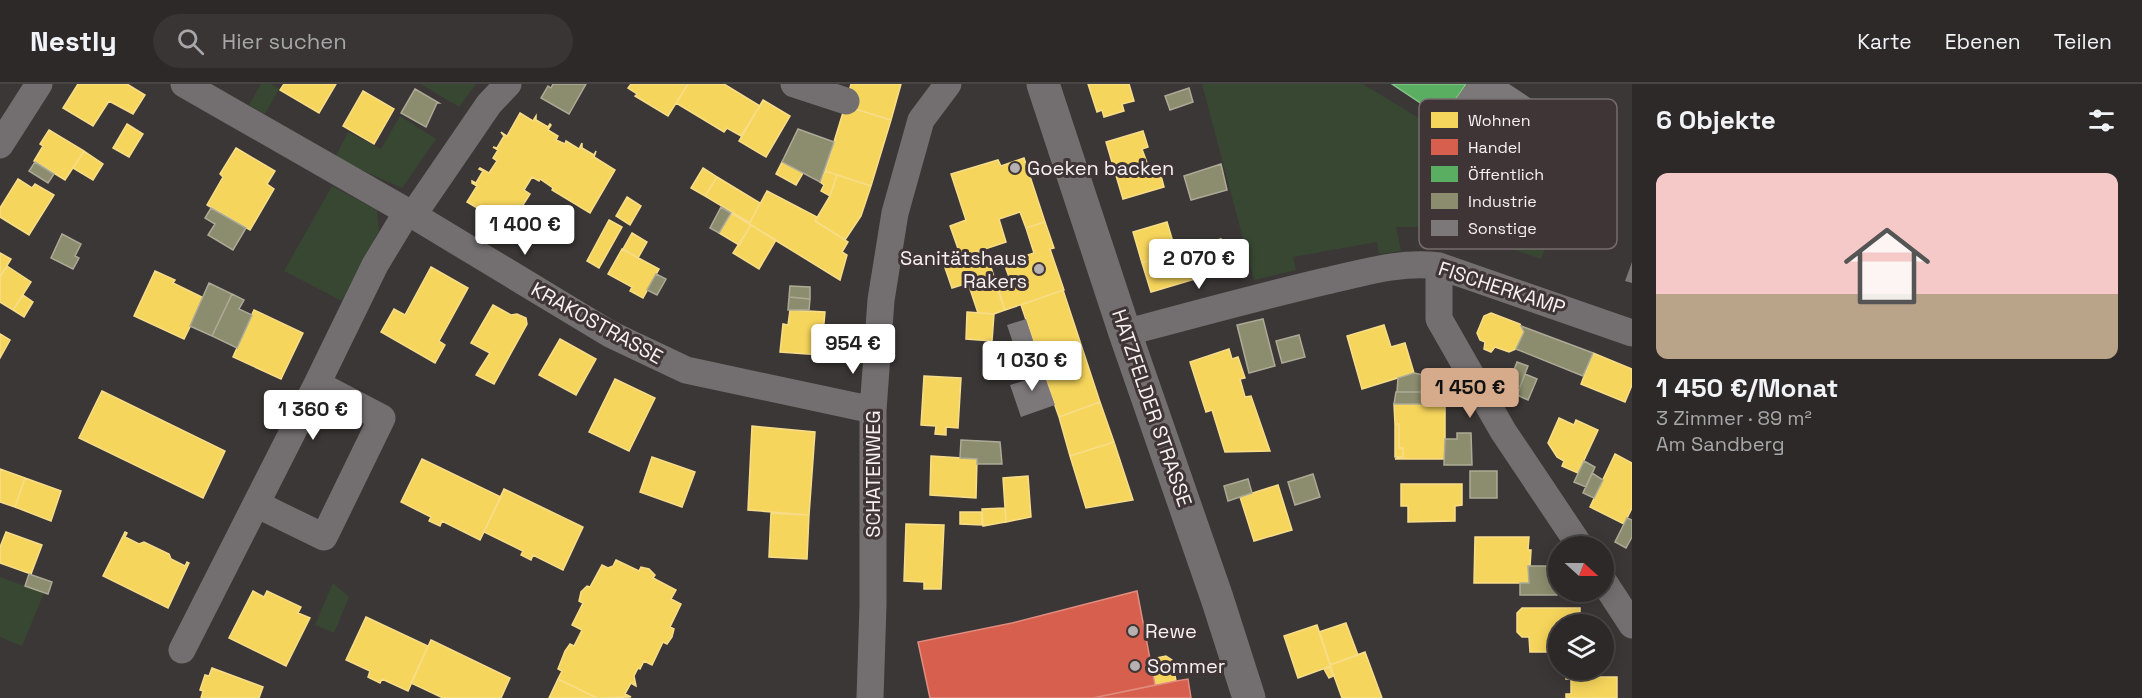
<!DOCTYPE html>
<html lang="de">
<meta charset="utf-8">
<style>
body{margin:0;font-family:"Space Grotesk",sans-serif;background:#393535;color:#f1f3f6;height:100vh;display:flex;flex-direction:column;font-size:22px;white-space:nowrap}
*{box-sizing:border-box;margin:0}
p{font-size:20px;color:#a7a6a8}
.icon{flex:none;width:33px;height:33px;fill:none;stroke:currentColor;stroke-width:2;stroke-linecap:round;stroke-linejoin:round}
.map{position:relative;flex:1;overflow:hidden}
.details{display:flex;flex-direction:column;background:#2d2929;width:510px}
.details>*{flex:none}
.needle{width:39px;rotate:111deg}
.tools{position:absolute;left:1548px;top:452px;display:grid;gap:12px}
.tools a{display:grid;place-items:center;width:66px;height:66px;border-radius:50%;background:#2d2929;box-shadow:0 3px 15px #0003,0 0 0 2px #484546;font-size:30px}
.price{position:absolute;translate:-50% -51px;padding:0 14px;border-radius:6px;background:#fff;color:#222;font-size:20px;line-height:39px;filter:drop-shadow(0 2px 3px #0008)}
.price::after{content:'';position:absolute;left:50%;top:36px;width:18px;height:14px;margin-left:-9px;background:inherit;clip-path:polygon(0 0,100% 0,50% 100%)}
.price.current{background:#d6ab8b;color:#111}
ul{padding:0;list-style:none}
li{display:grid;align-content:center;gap:12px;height:318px;padding:0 24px}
li span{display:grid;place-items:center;height:186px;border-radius:12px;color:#555}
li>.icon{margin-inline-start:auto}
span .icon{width:108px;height:108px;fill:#fffc;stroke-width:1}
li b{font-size:26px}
h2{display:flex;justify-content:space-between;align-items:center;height:72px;padding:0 24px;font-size:26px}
header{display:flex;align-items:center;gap:36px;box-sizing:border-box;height:84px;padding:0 30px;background:#2d2929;border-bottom:2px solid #484546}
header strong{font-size:28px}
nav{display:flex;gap:33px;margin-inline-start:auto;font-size:21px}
.search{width:420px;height:54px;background:#393535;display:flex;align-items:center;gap:15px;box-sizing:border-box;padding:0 21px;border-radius:33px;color:#a7a6a8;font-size:22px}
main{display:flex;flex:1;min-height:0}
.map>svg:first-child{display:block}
</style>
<header>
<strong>Nestly</strong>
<div class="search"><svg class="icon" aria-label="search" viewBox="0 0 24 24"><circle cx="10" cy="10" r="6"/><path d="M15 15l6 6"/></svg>Hier suchen</div>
<nav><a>Karte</a><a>Ebenen</a><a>Teilen</a></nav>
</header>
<main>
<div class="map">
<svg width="1632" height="614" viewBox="0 0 1632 614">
<rect width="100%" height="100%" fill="#3c3737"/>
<path fill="#374731" d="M261,0H271L279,5L265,30L249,21Z
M421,0H476L459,23Z
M1202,0H1363L1422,36L1419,52L1474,77L1555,140L1541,175L1450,143H1396L1401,167L1379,170L1377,158L1293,173L1296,186L1254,196Z
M400,32L436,55L402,104L357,84L336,72L348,48L381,65Z
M332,102L377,126L379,147L342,217L284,187Z
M0,493L44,509L22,562L0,553Z
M333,499L349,513L334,549L315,541Z"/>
<path fill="#f6d55c" stroke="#f7dd89" stroke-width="1.5" d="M78,0H127L145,11L133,30L109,17L93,42L63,24Z
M284,0H336L319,29L280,6Z
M631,0H688L668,32L635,12L637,10L628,4Z
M688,0H724L760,22L741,52L727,44L724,48L676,19Z
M851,0H901L891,36L845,22Z
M1088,0H1129L1134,17L1122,20L1124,27L1104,33L1102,26L1097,28Z
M363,7L394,25L374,60L343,42Z
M763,16L790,32L766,73L739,57Z
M845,22L891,36L871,102L825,87Z
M520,29L533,37L536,32V36L548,43L550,40L551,41L548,46L558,52L556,56L565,60L566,57L579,65L582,59V64L594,71L596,67L594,73L615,86L590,129L552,106L553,104L540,95L539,97L532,93L524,106L530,110L509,143L467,118L477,102L472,99V97L476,99L483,87L479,85L480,84L489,89L497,77L493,74L498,66L493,63L497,64L504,52L501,48L507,52Z
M127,40L143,50L129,73L113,64Z
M49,46L84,67L65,96L34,77L43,62L40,60Z
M1143,47L1148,63L1142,65L1150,87L1159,84L1164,103L1123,115L1106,58Z
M236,64L275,87L267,100L274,105L250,146L207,121L223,93L220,90Z
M84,67L103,80L93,96L73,84Z
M1024,74L1045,138L1026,144L1020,128L999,135L1006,158L961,173L950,142L966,136L951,90L998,76L1001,82Z
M782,78L803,89L796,101L776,90Z
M703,84L717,93L705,112L691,104Z
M825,87L837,91L830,112L821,107L824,101L820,98Z
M837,91L871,102L861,132L845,156L815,137L830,112Z
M717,93L760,119L750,139L705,112Z
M18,95L32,104L35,100L54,111L29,151L0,133V124Z
M767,107L817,133L815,137L848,158L842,168L847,171L840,196L749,140Z
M627,113L641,122L630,141L616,132Z
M731,129L751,141L739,161L719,149Z
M609,136L622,143L599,184L587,177Z
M1045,138L1054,164L1050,165L1064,206L1005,226L995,198L1009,193L1004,179L1034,169L1026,144Z
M1167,138L1176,168L1142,179L1133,148Z
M751,141L776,156L759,185L733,169Z
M632,149L647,158L638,174L623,165Z
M1221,155L1232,184L1151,208L1142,179Z
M622,165L659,185L643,214L630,207L632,203L608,190Z
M985,165L1005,226L994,230L978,229L968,199L952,204L943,178Z
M0,169L11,175L0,193Z
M7,182L31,198L13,226L0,218V193Z
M431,183L468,204L439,257L445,261L435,279L381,248L394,225L405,231Z
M155,187L175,196L173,199L204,214L184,255L134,232Z
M1063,206L1100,318L1059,333L1040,279L1022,285L1016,268L1035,262L1021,221Z
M23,211L33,218L24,233L13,226Z
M493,221L511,231L517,230L526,234L527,240L494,300L476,291L490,269L471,259Z
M254,226L303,249L281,295L233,273Z
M790,226L825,228L821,271L780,268L783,240L788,241Z
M967,228L994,230L992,257L966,255Z
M1491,229L1520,240L1524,248L1516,265L1509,268L1495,263L1491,268L1484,265L1485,258L1480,256L1477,249L1484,232Z
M1384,241L1391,263L1405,259L1414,289L1362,305L1347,252Z
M0,250L10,256L0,274Z
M560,255L596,275L576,311L539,291Z
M1229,265L1232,275L1238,273L1245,294L1240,295L1245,313L1251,312L1270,367L1225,368L1212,326L1206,328L1190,278Z
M1593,269L1632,285V301L1625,318L1581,300Z
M924,292L961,294L958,344L946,343V351L935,350L936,342L921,341Z
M615,295L655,314L629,367L589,348Z
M102,307L225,367L203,414L79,354Z
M1100,318L1114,358L1070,372L1059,333Z
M1394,320H1445V375H1395L1403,373V364H1399V340H1395Z
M1559,334L1574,341L1576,336L1598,346L1578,389L1562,382L1564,377L1557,373L1548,359Z
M1395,340H1399V364H1403V373H1395Z
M752,342L815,348L809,431L748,426Z
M1114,358L1133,416L1086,424L1070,372Z
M1615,370L1632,379V424L1624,440L1590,423Z
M931,372L977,375L976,414L930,411Z
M652,373L695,388L682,423L640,408Z
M422,375L501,413L480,456L442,437L440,442L429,437L431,433L401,418Z
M0,385L25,394L15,423L0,418Z
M1028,392L1031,433L1006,438L1003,394Z
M25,394L61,407L51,437L15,423Z
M1401,400H1462V421L1455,422V437L1408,438V422H1401Z
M1278,401L1292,446L1254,457L1240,413Z
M504,405L583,443L563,486L533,471L531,476L521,471L523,467L484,448Z
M1005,424L1006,438L983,442L982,425Z
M960,428H982V441L960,440Z
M771,429L809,431L807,475L769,473Z
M906,440L944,441L941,505H924V498L904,497Z
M6,448L42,461L31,490L0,479V463Z
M125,448L127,449L125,453L139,460L144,458L169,470L171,475L185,482L187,478L189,479L168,524L103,492Z
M1475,453H1529L1528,466H1531L1529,499H1474Z
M616,476L639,487L641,483L649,485L655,491L653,494L676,506L671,515L681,520L670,543L674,545L672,553L667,560L663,558L652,581L644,577L640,585L638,584L634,592L636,602L631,599L625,610L631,613L597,614L558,595L562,587L558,585L565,567L570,560L574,562L582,546L572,541L583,519L579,517L581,508L587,502L590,503L602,481L608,484L613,482Z
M253,507L264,513L267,507L301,523L298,529L310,534L286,582L229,554Z
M1522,524H1580V540H1558V568H1530L1529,553H1522L1517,548V529Z
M366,533L428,562L408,607L382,595L380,599L368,593L370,587L346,576Z
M1346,539L1358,571L1330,581L1319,548Z
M1317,541L1331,582L1298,594L1284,552Z
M431,556L510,594L501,614H443L411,599Z
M1365,568L1382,614H1342L1330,581Z
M1166,572L1172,576L1176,597L1155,601L1151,575Z
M1330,583L1333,592L1329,594L1324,585Z
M212,584L263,603L259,614H201L203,607L200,606L205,591L209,592Z
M1566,593H1617V614H1566V610H1571V595H1566Z
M558,595L597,614H549Z"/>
<path fill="#d6604d" stroke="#e08c7e" stroke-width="1.5" d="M1137,507L1155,601L1093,614H930L918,558L1012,539Z
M1188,595L1191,614H1093L1176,597Z"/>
<path fill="#5aae61" stroke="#89c28c" stroke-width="1.5" d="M1392,0H1466L1443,34Z"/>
<path fill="#8c8c6e" stroke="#acaa96" stroke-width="1.5" d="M553,0H586L569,30L541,14L548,2L551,4Z
M1189,4L1193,18L1170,26L1165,12Z
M415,5L439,19H437L426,43L401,29Z
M798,45L834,58L820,98L782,78Z
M35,78L54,90L48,99L29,87Z
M1221,80L1227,106L1191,116L1184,92Z
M721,123L731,129L719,149L710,144Z
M211,124L246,144L233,166L208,151L215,140L205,134Z
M62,150L81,160L75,172L79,174L73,185L51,174Z
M656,190L666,195L657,211L647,206Z
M209,199L232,210L212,252L190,242Z
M790,202L810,203V215L789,213Z
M232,210L244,216L239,225L252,231L237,264L212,252Z
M789,213L810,215L809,226H788Z
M1263,235L1275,282L1249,289L1237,241Z
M1521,242L1593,269L1583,292L1516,265L1524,248Z
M1299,251L1305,273L1282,279L1276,257Z
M1517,278L1528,282L1520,303L1509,299Z
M1414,289L1424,291V308H1397L1398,294Z
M1525,290L1537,295L1528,316L1517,311Z
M1396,308H1424V320H1394Z
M1457,349H1471L1472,381H1444L1445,355H1457Z
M961,356L1000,358L1002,380H977V375L960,374Z
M1584,377L1595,383L1586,403L1574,398Z
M1470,387H1497V414H1470Z
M1592,389L1603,396L1594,414L1583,409Z
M1313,390L1320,413L1295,421L1288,398Z
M1248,395L1252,409L1228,417L1224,402Z
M1627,434L1632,436V453L1626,464L1615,458Z
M1528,482H1557V511H1520V499H1529Z
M29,490L52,498L48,510L25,502Z
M1604,561H1608V580H1604Z"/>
<path fill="#7c7778" d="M1467,0H1509L1578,46L1532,114L1495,88L1516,56L1456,15Z
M1632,178V199L1625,197Z
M1026,235L1035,262L1016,268L1007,241Z
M1040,279L1055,321L1021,333L1010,301L1026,296L1021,286Z"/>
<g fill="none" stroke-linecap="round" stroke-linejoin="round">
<path stroke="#736f70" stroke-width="27" d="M184,0L413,131L610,250L686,286L873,326
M794,0L846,17
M0,61L39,0
M413,131L489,20L508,0
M1439,182V235L1503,347L1580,462
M1125,249C1192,231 1258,213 1326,197C1363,189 1400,177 1439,182L1632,249
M256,420L324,453L328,445L382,334L317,300
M1604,498L1632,541
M182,566L317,300L375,181L407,128
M870,614L873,521V326L881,216L895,129L921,36L948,0"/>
<path stroke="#736f70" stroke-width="33" d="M1043,0L1125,249L1217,514L1249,614"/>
</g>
<g fill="#b6b0b1" stroke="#3f3436" stroke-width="2">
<circle cx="1015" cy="84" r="6"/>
<circle cx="1039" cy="185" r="6"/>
<circle cx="1133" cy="547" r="6"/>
<circle cx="1135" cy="582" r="6"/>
</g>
<g text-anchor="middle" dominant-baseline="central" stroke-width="6" stroke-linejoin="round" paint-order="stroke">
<g font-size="20" fill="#f8f1f2" stroke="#3f3436" text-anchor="start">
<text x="1027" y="84">Goeken backen</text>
<text x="1027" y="174" text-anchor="end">Sanitätshaus<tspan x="1027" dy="23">Rakers</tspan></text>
<text x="1145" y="547">Rewe</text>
<text x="1147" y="582">Sommer</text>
</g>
<g font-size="20" fill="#f8f1f2" stroke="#3f3436">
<text transform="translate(1502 204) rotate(18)">FISCHERKAMP</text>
<text transform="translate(597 239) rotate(29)">KRAKOSTRASSE</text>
<text transform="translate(1152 324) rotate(71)">HATZFELDER STRASSE</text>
<text transform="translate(873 390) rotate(-90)">SCHATENWEG</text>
</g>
</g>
<rect x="1419" y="15" width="198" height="150" rx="9" fill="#3f3436" stroke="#766d6e" stroke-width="1.5"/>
<rect x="1431" y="28" width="27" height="16" fill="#f6d55c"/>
<rect x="1431" y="55" width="27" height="16" fill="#d6604d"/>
<rect x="1431" y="82" width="27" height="16" fill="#5aae61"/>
<rect x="1431" y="109" width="27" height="16" fill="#8c8c6e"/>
<rect x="1431" y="136" width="27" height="16" fill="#7c7778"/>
<g font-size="16" fill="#f8f1f2">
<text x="1468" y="42">Wohnen</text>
<text x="1468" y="69">Handel</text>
<text x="1468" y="96">Öffentlich</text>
<text x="1468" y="123">Industrie</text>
<text x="1468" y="150">Sonstige</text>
</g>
</svg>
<div class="tools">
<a><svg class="needle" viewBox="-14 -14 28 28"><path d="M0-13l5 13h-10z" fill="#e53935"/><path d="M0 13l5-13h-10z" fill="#a7a6a8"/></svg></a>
<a><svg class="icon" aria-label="layers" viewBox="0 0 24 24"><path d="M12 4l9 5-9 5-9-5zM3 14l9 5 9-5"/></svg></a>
</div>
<b class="price" style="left:525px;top:172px">1 400 €</b>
<b class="price" style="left:1199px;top:206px">2 070 €</b>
<b class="price" style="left:853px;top:291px">954 €</b>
<b class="price" style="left:1032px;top:308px">1 030 €</b>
<b class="price current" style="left:1470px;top:335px">1 450 €</b>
<b class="price" style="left:313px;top:357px">1 360 €</b>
</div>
<section class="details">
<h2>6 Objekte<svg class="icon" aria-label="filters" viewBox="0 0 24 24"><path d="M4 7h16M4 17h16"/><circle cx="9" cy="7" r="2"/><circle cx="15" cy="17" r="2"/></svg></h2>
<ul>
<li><span style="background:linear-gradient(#f6c9c9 65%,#b9a48a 0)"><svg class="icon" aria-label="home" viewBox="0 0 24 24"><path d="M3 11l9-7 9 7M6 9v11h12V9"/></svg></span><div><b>1 450 €/Monat</b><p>3 Zimmer · 89 m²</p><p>Am Sandberg</p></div></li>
</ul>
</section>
</main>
